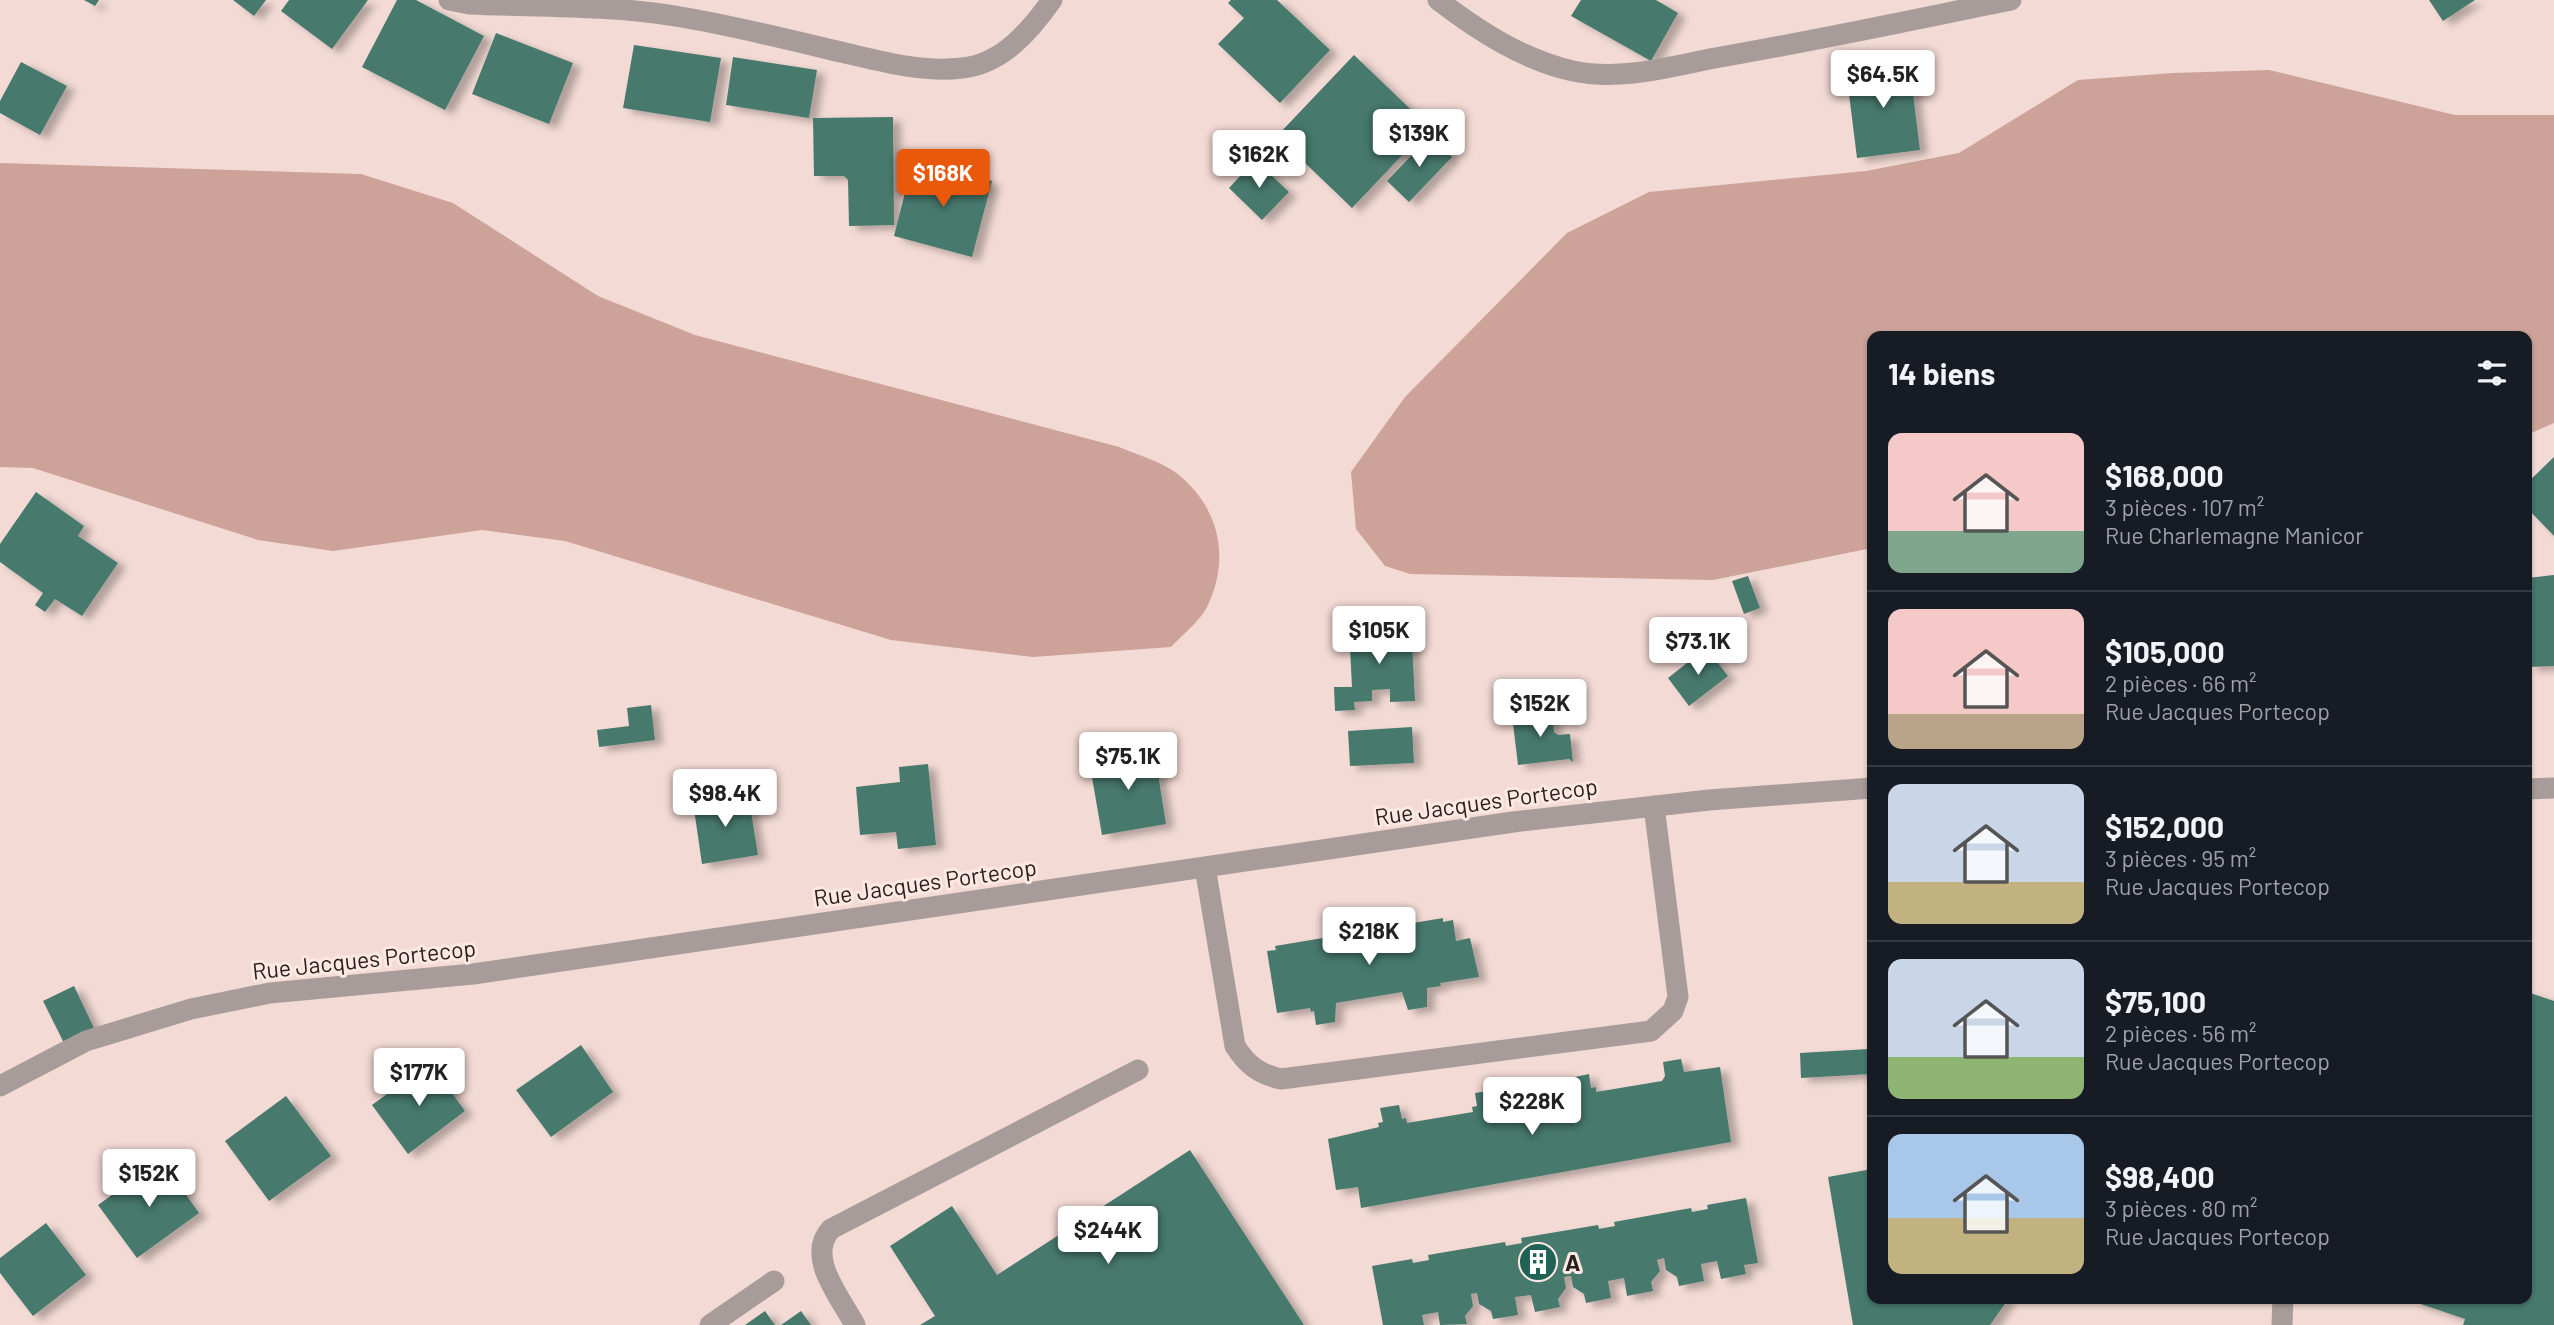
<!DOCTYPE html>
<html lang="fr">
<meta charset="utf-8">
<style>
body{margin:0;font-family:Barlow,sans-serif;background:#242831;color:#f1f3f6;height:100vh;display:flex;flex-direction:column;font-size:26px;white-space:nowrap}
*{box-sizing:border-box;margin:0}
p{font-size:23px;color:#9ea1a6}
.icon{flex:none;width:38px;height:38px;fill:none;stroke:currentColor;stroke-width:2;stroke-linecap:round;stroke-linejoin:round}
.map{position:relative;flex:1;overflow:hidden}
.side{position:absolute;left:1867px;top:331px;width:665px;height:973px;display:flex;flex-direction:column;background:#171b24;border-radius:14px;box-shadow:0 2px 5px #0004}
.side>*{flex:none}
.price{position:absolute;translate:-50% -60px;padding:0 16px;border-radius:7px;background:#fff;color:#222;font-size:23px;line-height:46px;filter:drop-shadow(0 2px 4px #0008)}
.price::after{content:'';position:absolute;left:50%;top:42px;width:21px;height:16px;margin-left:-10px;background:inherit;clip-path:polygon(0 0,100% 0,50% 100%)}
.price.on{background:#ea580c;color:#fff}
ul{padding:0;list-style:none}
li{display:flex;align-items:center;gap:21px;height:175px;padding:0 21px}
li+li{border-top:2px solid #363941}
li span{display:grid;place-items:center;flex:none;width:196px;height:140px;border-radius:14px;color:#555}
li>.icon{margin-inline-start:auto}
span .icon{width:84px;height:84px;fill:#fffc;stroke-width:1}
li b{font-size:30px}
h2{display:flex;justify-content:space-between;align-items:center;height:84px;padding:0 21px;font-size:30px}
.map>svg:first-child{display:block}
</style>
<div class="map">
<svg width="2554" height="1325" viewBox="0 0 2554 1325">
<defs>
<filter id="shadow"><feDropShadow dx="8" dy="4.5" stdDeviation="3.5" flood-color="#0004"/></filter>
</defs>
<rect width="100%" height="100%" fill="#f3dad4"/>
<path fill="#cca299" d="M2269,70L2455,115H2554V423L2527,435V336H1872V548L1713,580L1410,574L1385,566L1356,529L1351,472L1405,397L1567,233L1649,192L1866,171L1959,153L2078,80L2173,73Z
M0,163L361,174L453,203L598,296L695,335L1119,447C1138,455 1163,462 1179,475C1219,508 1231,558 1207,607C1200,621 1182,635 1171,647L1033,657L891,640L565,541L482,530L333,551L258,540L33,468L0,467Z"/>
<path fill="#47796d" filter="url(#shadow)" d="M84,0H99L95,6Z
M233,0H266L254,16Z
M289,0H368L332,49L281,11Z
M397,0H416L484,36L445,110L362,67Z
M1231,0H1277L1330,50L1280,103L1218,44L1244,18L1228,3Z
M1581,0H1656L1678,13L1651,61L1571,16Z
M2429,0H2475L2443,21Z
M496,33L573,63L549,124L472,94Z
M634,45L721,58L710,122L623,108Z
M1354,55L1429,127L1352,208L1277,136Z
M733,57L817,70L809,118L726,105Z
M21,62L67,86L40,135L0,113V101Z
M1909,62L1920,150L1857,158L1846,70Z
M893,117L894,225L849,226L848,180L844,176H814L813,118Z
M1430,136L1452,157L1409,202L1387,181Z
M1255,160L1289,192L1262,220L1229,188Z
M913,161L992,181L972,257L894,236Z
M2554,457V536L2527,508V483Z
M36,492L84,526L78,536L118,563L82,616L55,599L45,612L35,605L43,593L0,562V544Z
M2554,575V666L2529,667L2527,578Z
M1748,576L1760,608L1744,614L1732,581Z
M1411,625L1415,701L1390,702V689L1372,690V701L1354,702L1355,710L1335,711L1334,687H1352L1349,628Z
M1706,648L1728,676L1689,706L1668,678Z
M651,705L655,740L599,747L597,730L629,726L627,708Z
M1552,711L1554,732L1558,735L1570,734L1573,762L1569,759L1518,765L1512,715Z
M1412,727L1414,763L1350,766L1348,731Z
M1154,749L1166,824L1102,835L1089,760Z
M928,764L936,845L898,849L896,832L860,835L856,787L900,782L899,767Z
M748,793L758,855L702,864L693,802Z
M1443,918V922L1453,920L1456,941L1470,938L1479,977L1440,983L1441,986L1427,988V1007L1408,1010L1402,992L1336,1003L1335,1022L1316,1025L1314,1011L1311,1012L1310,1008L1277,1013L1267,951L1276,950L1275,946Z
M74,986L94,1028L64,1043L43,1001Z
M2527,992L2554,1001V1325H2463L2465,1319L2412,1301L2413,1298H2527Z
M581,1045L613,1092L551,1137L516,1090Z
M1869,1049L1870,1074L1801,1078L1800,1053Z
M1681,1059L1684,1072L1720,1067L1731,1142L1361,1208L1358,1187L1336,1190L1328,1139L1379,1127L1378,1123L1383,1122L1380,1108L1399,1105L1402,1119L1406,1118L1407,1123L1473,1112L1472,1107L1477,1106L1475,1093L1493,1090L1496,1104L1500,1102L1501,1107L1568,1096V1092L1572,1091L1570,1078L1589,1074L1591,1088L1596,1087V1092L1662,1081L1665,1076L1663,1062Z
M430,1063L465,1111L408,1154L372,1105Z
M286,1096L331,1156L269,1201L225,1141Z
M1190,1150L1304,1325H920L935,1316L890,1246L952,1206L997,1275Z
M161,1160L199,1213L137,1258L98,1205Z
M1872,1169V1298H2009L1990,1325H1853L1828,1177Z
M1746,1198L1758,1263L1744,1265L1746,1274L1721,1279L1717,1261L1701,1264L1704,1281L1679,1286L1677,1277L1666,1270L1664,1258L1657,1260L1660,1271L1651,1282L1653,1291L1627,1296L1624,1278L1608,1281L1611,1298L1586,1303L1584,1294L1573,1287L1571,1276L1564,1277L1566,1288L1558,1299L1560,1307L1535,1312L1531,1295L1515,1297L1518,1315L1493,1319L1491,1311L1479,1304L1477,1293L1471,1294L1473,1306L1465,1316L1467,1324L1440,1325L1438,1312L1422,1315L1424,1325H1383L1372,1266L1412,1259L1413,1263L1429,1260L1428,1255L1505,1242L1506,1246L1522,1243L1521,1238L1598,1225L1599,1229L1615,1226L1614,1222L1691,1208L1692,1212L1708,1209L1707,1205Z
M46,1223L86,1275L33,1316L0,1273V1258Z
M765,1311L775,1325H745Z
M801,1311L811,1325H781Z"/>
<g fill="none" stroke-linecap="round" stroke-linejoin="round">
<path stroke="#a79c99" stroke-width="21" d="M449,0L469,4C537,7 607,5 675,16C731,25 786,39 841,52C880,61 922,73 962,68C1002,64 1030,31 1052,0
M1438,0C1477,30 1523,60 1573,71C1620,81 1669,67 1715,58C1814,41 1912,20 2011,0
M2527,789L2554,788
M1205,867L1235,1046C1247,1065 1259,1074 1281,1079L1651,1031L1673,1011L1678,997L1654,806
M0,1086L86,1041L191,1009L270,993L473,974L1513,822L1709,800L1872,788
M710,1325L774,1281
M855,1325C841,1298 805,1257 831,1229L1138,1070
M2282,1325L2283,1298"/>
</g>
<defs>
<g id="building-disc" transform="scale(2.0125)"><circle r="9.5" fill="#1e6355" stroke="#fde8e4"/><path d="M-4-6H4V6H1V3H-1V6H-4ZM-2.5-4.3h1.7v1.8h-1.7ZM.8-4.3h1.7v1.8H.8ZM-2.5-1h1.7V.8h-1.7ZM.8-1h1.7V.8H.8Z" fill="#fff"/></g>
</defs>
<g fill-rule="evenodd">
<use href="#building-disc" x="1538" y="1262"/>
</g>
<g text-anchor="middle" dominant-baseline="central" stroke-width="6" stroke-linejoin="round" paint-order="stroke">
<g font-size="23" fill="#29201e" stroke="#fde8e4">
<text transform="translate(1486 801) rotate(-8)">Rue Jacques Portecop</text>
<text transform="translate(925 882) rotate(-8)">Rue Jacques Portecop</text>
<text transform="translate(364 959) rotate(-6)">Rue Jacques Portecop</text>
</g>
<g font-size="23" font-weight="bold" fill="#29201e" stroke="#fde8e4" text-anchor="start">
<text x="1565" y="1262">A</text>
</g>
</g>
</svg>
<b class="price" style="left:1883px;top:110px">$64.5K</b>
<b class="price" style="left:1419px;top:169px">$139K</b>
<b class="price" style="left:1259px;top:190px">$162K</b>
<b class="price on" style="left:943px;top:209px">$168K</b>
<b class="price" style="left:1379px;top:666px">$105K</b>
<b class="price" style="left:1698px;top:677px">$73.1K</b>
<b class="price" style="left:1540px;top:739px">$152K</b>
<b class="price" style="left:1128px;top:792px">$75.1K</b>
<b class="price" style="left:725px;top:829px">$98.4K</b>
<b class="price" style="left:1369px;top:967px">$218K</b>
<b class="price" style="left:419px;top:1108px">$177K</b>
<b class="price" style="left:1532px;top:1137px">$228K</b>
<b class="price" style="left:149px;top:1209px">$152K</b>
<b class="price" style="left:1108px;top:1266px">$244K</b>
<section class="side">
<h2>14 biens<svg class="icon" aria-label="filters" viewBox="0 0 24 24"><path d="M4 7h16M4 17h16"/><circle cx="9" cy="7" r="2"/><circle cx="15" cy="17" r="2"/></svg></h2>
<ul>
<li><span style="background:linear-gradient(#f6c9c9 70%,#7fa58c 0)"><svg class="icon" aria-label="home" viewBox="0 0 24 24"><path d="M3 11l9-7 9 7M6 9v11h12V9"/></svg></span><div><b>$168,000</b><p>3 pièces · 107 m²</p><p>Rue Charlemagne Manicor</p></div></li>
<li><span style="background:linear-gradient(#f6c9c9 75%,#b9a48a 0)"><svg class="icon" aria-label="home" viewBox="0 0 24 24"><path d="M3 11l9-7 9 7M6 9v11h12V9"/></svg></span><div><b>$105,000</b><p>2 pièces · 66 m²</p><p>Rue Jacques Portecop</p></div></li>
<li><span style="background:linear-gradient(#c9d6e8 70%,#c2b280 0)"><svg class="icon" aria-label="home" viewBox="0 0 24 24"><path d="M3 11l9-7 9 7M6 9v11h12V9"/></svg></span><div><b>$152,000</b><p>3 pièces · 95 m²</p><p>Rue Jacques Portecop</p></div></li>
<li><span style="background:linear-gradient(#c9d6e8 70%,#8fb573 0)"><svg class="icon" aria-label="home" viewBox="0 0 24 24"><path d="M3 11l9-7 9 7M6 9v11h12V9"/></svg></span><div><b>$75,100</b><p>2 pièces · 56 m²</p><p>Rue Jacques Portecop</p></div></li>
<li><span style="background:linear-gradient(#a9c7e8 60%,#c2b280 0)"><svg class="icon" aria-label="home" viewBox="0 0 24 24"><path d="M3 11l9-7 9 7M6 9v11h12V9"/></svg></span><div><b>$98,400</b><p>3 pièces · 80 m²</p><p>Rue Jacques Portecop</p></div></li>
</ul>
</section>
</div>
